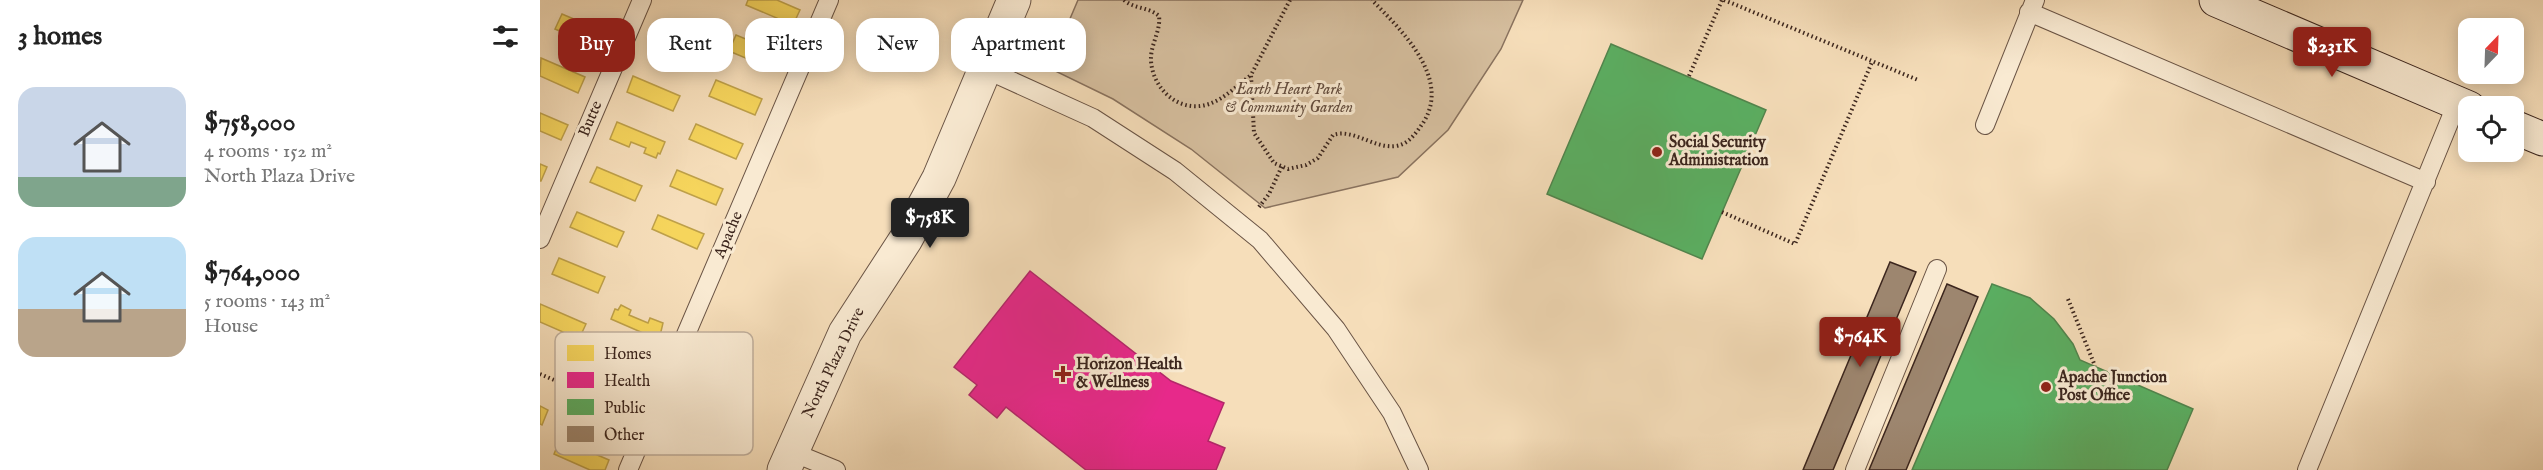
<!DOCTYPE html>
<meta charset="utf-8">
<style>
body{margin:0;font-family:"IM FELL English",serif;background:#f2f2f2;color:#222;height:100vh;display:flex;flex-direction:column;font-size:22px;white-space:nowrap}
*{box-sizing:border-box;margin:0}
p{font-size:20px;color:#767676}
.icon{flex:none;width:33px;height:33px;fill:none;stroke:currentColor;stroke-width:2;stroke-linecap:round;stroke-linejoin:round}
.map{position:relative;flex:1;overflow:hidden}
.drawer{display:flex;flex-direction:column;background:#fff;width:540px}
.drawer>*{flex:none}
.hud{position:absolute;left:18px;top:18px;width:570px;height:54px;display:flex;gap:12px}
.needle{width:39px;rotate:23deg}
.fabs{position:absolute;left:1918px;top:18px;display:grid;gap:12px}
.fabs a{display:grid;place-items:center;width:66px;height:66px;border-radius:12px;background:#fff;box-shadow:0 3px 15px #0003;font-size:30px}
.price{position:absolute;translate:-50% -51px;padding:0 14px;border-radius:6px;background:#8f2418;color:#fff;font-size:20px;line-height:39px;filter:drop-shadow(0 2px 3px #0008)}
.price::after{content:'';position:absolute;left:50%;top:36px;width:18px;height:14px;margin-left:-9px;background:inherit;clip-path:polygon(0 0,100% 0,50% 100%)}
.price.current{background:#222;color:#fff}
ul{padding:0;list-style:none}
li{display:flex;align-items:center;gap:18px;height:150px;padding:0 18px}
li span{display:grid;place-items:center;flex:none;width:168px;height:120px;border-radius:18px;color:#555}
li>.icon{margin-inline-start:auto}
span .icon{width:72px;height:72px;fill:#fffc;stroke-width:1}
li b{font-size:26px}
h2{display:flex;justify-content:space-between;align-items:center;height:72px;padding:0 18px;font-size:26px}
.chip{padding:0 21px;border-radius:18px;background:#fff;box-shadow:0 3px 15px #0003;font-size:21px;line-height:54px}
.chip.current{background:#8f2418;color:#fff}
main{display:flex;flex:1;min-height:0}
.map>svg:first-child{display:block}
</style>
<main>
<section class="drawer">
<h2>3 homes<svg class="icon" aria-label="filters" viewBox="0 0 24 24"><path d="M4 7h16M4 17h16"/><circle cx="9" cy="7" r="2"/><circle cx="15" cy="17" r="2"/></svg></h2>
<ul>
<li><span style="background:linear-gradient(#c9d6e8 75%,#7fa58c 0)"><svg class="icon" aria-label="home" viewBox="0 0 24 24"><path d="M3 11l9-7 9 7M6 9v11h12V9"/></svg></span><div><b>$758,000</b><p>4 rooms · 152 m²</p><p>North Plaza Drive</p></div></li>
<li><span style="background:linear-gradient(#bfe0f5 60%,#b9a48a 0)"><svg class="icon" aria-label="home" viewBox="0 0 24 24"><path d="M3 11l9-7 9 7M6 9v11h12V9"/></svg></span><div><b>$764,000</b><p>5 rooms · 143 m²</p><p>House</p></div></li>
</ul>
</section>
<div class="map">
<svg width="2003" height="470" viewBox="0 0 2003 470">
<rect width="100%" height="100%" fill="#f6deba"/>
<filter id="stains"><feTurbulence type="fractalNoise" baseFrequency=".00333" numOctaves="4"/><feColorMatrix values="0 0 0 0 .2 0 0 0 0 .09 0 0 0 0 .02 0 0 0 .5 -.17"/></filter>
<radialGradient id="worn" r=".72"><stop offset=".6" stop-color="#630" stop-opacity="0"/><stop offset="1" stop-color="#630" stop-opacity=".3"/></radialGradient>
<path fill="#d6bf9f" stroke="#89725e" stroke-width="1.5" d="M538,0H983L961,49L908,130L858,177L725,208L651,149L573,99L509,68Z"/>
<path fill="#f6d55c" stroke="#bea049" stroke-width="1.5" d="M208,0H237L260,10L253,25L206,5Z
M22,14L64,32L58,47L15,29Z
M196,35L240,53L234,70L189,51Z
M1,58L45,77L38,93L0,76Z
M93,76L140,96L133,111L87,92Z
M176,80L222,99L215,115L169,96Z
M0,113L28,125L21,140L0,131Z
M77,122L125,142L120,154L118,153L116,158L104,153L106,148L91,142L89,147L70,139Z
M156,124L203,144L196,159L149,139Z
M0,164L7,167L1,181H0Z
M57,167L102,186L95,201L50,182Z
M137,170L183,189L176,205L130,186Z
M37,212L84,232L77,247L30,227Z
M118,215L164,234L157,249L112,229Z
M19,258L65,277L58,293L12,274Z
M0,304L46,324L39,339L0,322Z
M81,305L91,310L89,315L108,323L110,318L123,323L119,340L71,319L75,309L78,310Z
M0,406L8,410L2,425L0,424Z
M20,439L69,460L65,470H50L14,454Z"/>
<path fill="#e7298a" stroke="#b4286a" stroke-width="1.5" d="M490,271L631,381L684,403L668,441L685,448L676,470H546L466,407L457,418L429,395L437,385L414,367Z"/>
<path fill="#5aae61" stroke="#51854d" stroke-width="1.5" d="M1071,44L1226,110L1162,259L1007,194Z
M1452,284L1490,298L1514,319L1533,344L1540,360L1653,409L1627,470H1372Z"/>
<path fill="#9d866f" stroke="#3c261e" stroke-width="1.5" d="M1350,262L1376,272L1293,470H1263Z
M1407,284L1438,297L1366,470H1329Z"/>
<g fill="none" stroke-linecap="round" stroke-linejoin="round">
<g stroke="#6a5445" stroke-width="20">
<path id="service" d="M1489,12L1886,182
M445,69L553,118L635,171L720,240L796,329L852,413L879,470
M1445,125L1495,0
M0,239L102,0
M252,452L296,470
M88,470L289,0
M1315,470L1397,269
M1767,470L1917,103"/>
</g>
<g stroke="#6a5445" stroke-width="35">
<path id="minor" d="M244,470L305,333L366,239L399,178L474,0"/>
</g>
<g stroke="#3c261e" stroke-width="35">
<path id="secondary" d="M1676,0L1929,108
M1974,127L2003,139"/>
</g>
<path stroke="#3c261e" stroke-width="4" stroke-dasharray="1.5 3" stroke-linecap="butt" d="M584,0C594,9 609,7 619,16C621,31 610,45 611,61C613,89 639,114 669,104C684,99 698,85 711,75
M750,0L711,75L714,133L734,163L748,169L766,165L778,158L793,135C813,128 834,149 856,146C869,144 876,133 883,123C912,78 861,30 832,0
M1184,0L1378,80
M1149,76L1182,0
M719,207L729,194L742,166
M1182,212L1255,244L1332,62
M1528,299L1555,366
M0,374L87,411"/>
<use href="#service" stroke="#f9ead2" stroke-width="18"/>
<use href="#minor" stroke="#f9ead2" stroke-width="33"/>
<use href="#secondary" stroke="#f9ead2" stroke-width="33"/>
</g>
<g fill="#8f2418" stroke="#f9ead2" stroke-width="2">
<circle cx="1117" cy="152" r="6"/>
<path d="M520 365h6v6h6v6h-6v6h-6v-6h-6v-6h6z"/>
<circle cx="1506" cy="387" r="6"/>
</g>
<g text-anchor="middle" dominant-baseline="central" stroke-width="6" stroke-linejoin="round" paint-order="stroke">
<g font-size="16" font-style="italic" fill="#624c3e" stroke="#f9ead2">
<text x="749" y="90">Earth Heart Park<tspan x="749" dy="18">&amp; Community Garden</tspan></text>
</g>
<g font-size="16" fill="#3c261e" stroke="#f9ead2">
<text transform="translate(51 119) rotate(-67)">Butte</text>
<text transform="translate(189 235) rotate(-67)">Apache</text>
<text transform="translate(294 363) rotate(-64)">North Plaza Drive</text>
</g>
<g font-size="16" font-weight="bold" fill="#3c261e" stroke="#f9ead2" text-anchor="start">
<text x="1129" y="143">Social Security<tspan x="1129" dy="18">Administration</tspan></text>
<text x="536" y="365">Horizon Health<tspan x="536" dy="18">&amp; Wellness</tspan></text>
<text x="1518" y="378">Apache Junction<tspan x="1518" dy="18">Post Office</tspan></text>
</g>
</g>
<rect x="15" y="332" width="198" height="123" rx="9" fill="#f9ead2" stroke="#c0af9c" stroke-width="1.5"/>
<rect x="27" y="345" width="27" height="16" fill="#f6d55c"/>
<rect x="27" y="372" width="27" height="16" fill="#e7298a"/>
<rect x="27" y="399" width="27" height="16" fill="#5aae61"/>
<rect x="27" y="426" width="27" height="16" fill="#9d866f"/>
<g font-size="16" fill="#3c261e">
<text x="64" y="359">Homes</text>
<text x="64" y="386">Health</text>
<text x="64" y="413">Public</text>
<text x="64" y="440">Other</text>
</g>
<rect width="100%" height="100%" filter="url(#stains)"/>
<rect width="100%" height="100%" fill="url(#worn)"/>
</svg>
<div class="fabs">
<a><svg class="needle" viewBox="-14 -14 28 28"><path d="M0-13l5 13h-10z" fill="#e53935"/><path d="M0 13l5-13h-10z" fill="#767676"/></svg></a>
<a><svg class="icon" aria-label="locate" viewBox="0 0 24 24"><circle cx="12" cy="12" r="6"/><path d="M12 2v4M12 18v4M2 12h4M18 12h4"/></svg></a>
</div>
<b class="price" style="left:1792px;top:78px">$231K</b>
<b class="price current" style="left:390px;top:249px">$758K</b>
<b class="price" style="left:1320px;top:368px">$764K</b>
<div class="hud">
<a class="chip current">Buy</a>
<a class="chip">Rent</a>
<a class="chip">Filters</a>
<a class="chip">New</a>
<a class="chip">Apartment</a>
</div>
</div>
</main>
